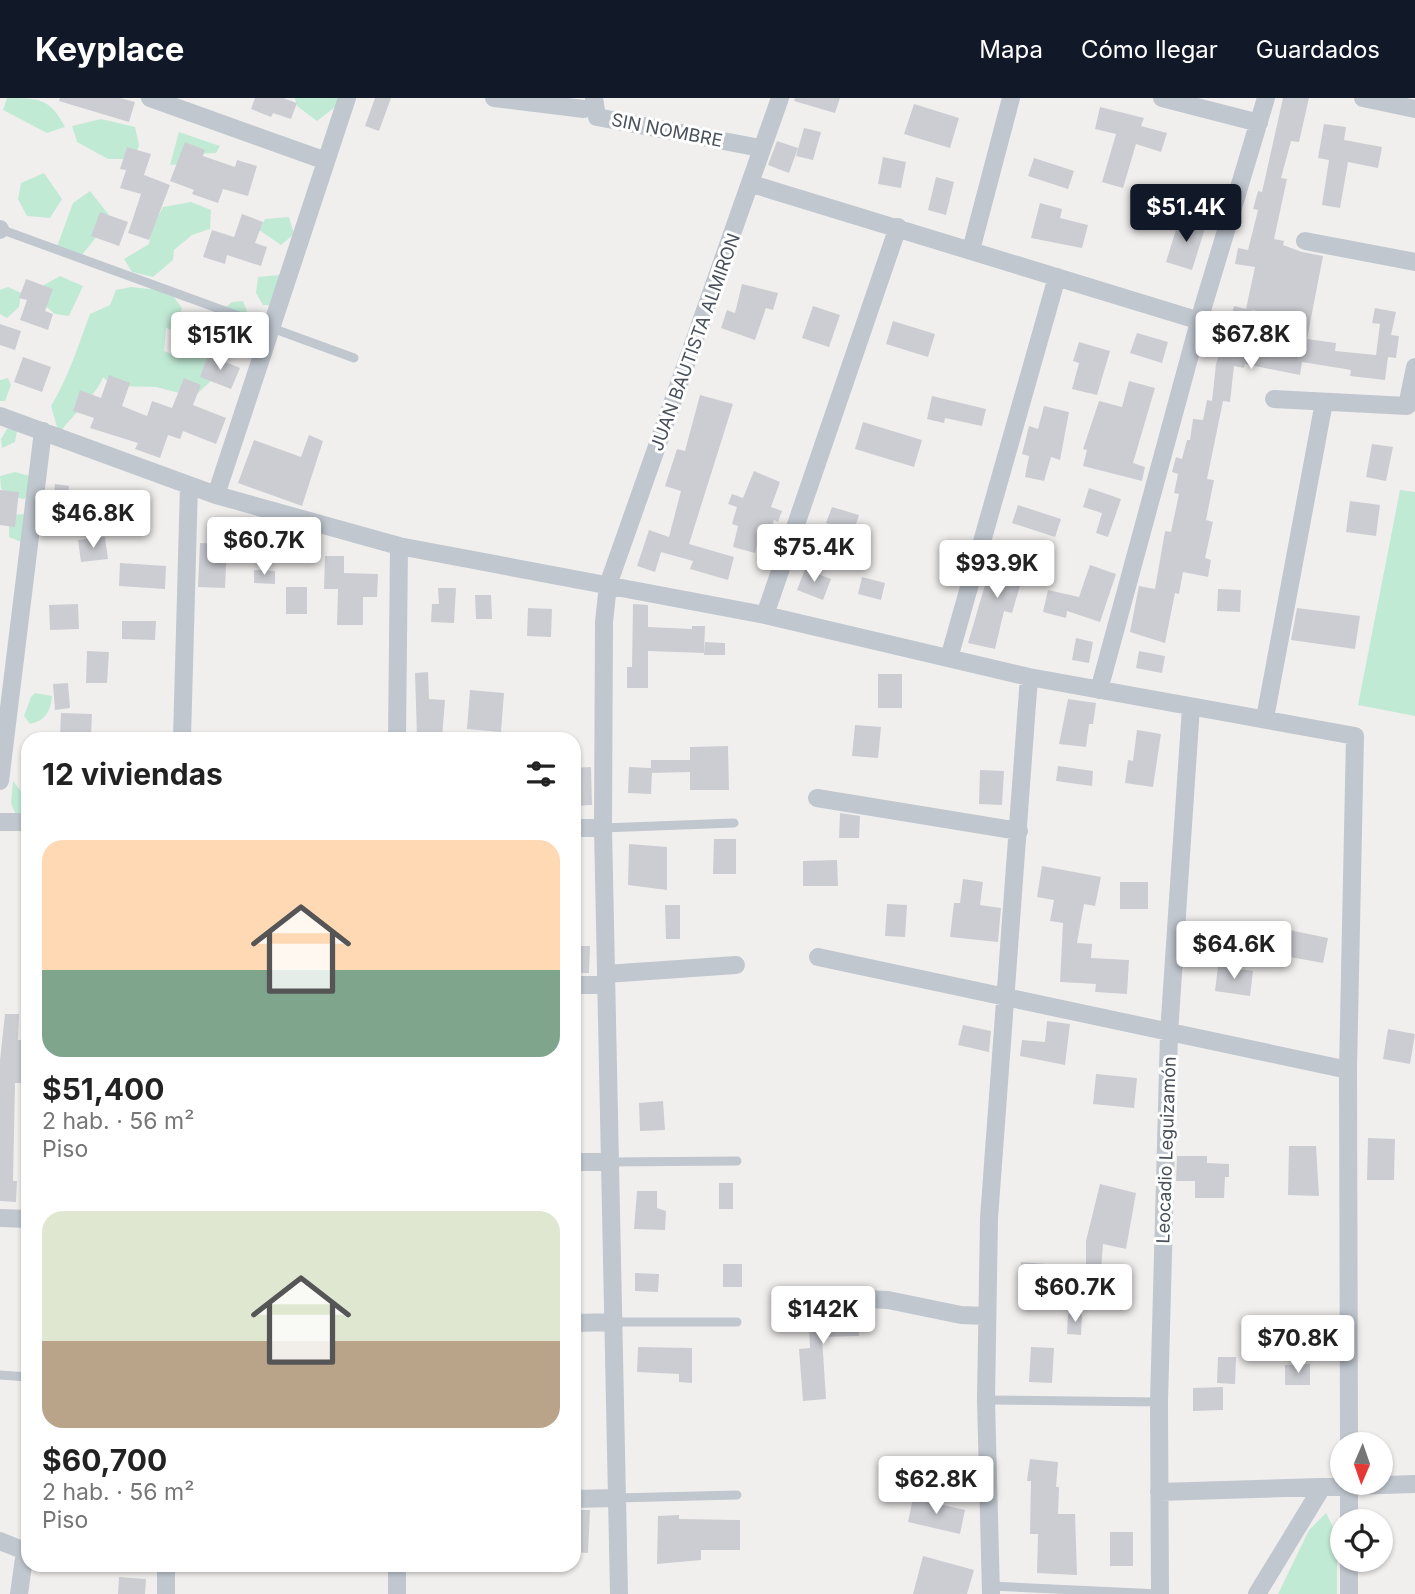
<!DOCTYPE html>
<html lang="es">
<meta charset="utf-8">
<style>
body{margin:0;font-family:Inter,sans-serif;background:#f2f2f2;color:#222;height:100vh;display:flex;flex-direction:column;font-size:26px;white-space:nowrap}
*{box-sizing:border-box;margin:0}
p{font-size:23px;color:#767676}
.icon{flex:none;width:38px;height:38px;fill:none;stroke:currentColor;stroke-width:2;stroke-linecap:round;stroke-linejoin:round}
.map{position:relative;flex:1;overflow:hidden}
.side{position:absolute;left:21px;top:634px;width:560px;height:840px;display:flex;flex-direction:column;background:#fff;border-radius:21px;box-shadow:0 2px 5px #0004}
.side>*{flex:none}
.needle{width:46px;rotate:182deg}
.tools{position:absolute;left:1330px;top:1334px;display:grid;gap:14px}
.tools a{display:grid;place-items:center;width:63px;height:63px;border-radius:50%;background:#fff;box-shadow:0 2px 5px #0004;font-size:35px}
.price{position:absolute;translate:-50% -60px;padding:0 16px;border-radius:7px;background:#fff;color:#222;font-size:23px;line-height:46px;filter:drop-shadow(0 2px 4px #0008)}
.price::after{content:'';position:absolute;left:50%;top:42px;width:21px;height:16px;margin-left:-10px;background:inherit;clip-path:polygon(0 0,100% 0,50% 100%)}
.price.current{background:#111827;color:#fff}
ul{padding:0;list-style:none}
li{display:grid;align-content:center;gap:14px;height:371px;padding:0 21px}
li span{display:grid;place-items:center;height:217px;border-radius:21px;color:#555}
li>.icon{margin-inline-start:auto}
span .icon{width:126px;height:126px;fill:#fffc;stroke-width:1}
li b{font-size:30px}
h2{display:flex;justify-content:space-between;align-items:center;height:84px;padding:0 21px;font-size:30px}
header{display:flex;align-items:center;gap:42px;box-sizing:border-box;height:98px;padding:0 35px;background:#111827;color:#fff}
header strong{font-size:33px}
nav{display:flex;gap:38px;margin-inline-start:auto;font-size:24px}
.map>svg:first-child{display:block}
</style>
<header>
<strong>Keyplace</strong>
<nav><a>Mapa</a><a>Cómo llegar</a><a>Guardados</a></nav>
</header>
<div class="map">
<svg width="1415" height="1496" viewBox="0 0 1415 1496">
<rect width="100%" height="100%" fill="#f1efee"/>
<path fill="#c1ead5" d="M7,0C39,0 50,0 65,29L47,35L3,12Z
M295,0H347L317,23L297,8Z
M101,21L135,29L139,47L134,61H108L77,44L72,28Z
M179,34L220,48L216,55L194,56L184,66L170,67Z
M44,75L62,101L50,120L27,118L18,101L21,85Z
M90,93L109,117L98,137L77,163L56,151L73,105Z
M191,104L211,112L210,131L192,137L174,152L173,162L153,179L132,174L124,161L149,146L152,129L163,109Z
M289,119L294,136L281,147L259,132L265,121Z
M279,177L288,188L283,208L263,207L256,195L258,179Z
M60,178L83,188L69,218L55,216L43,206L44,187Z
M8,189L21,195L19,209L7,220L0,216V192Z
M131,189L169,193L182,210L176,233L166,230L164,253L174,257L200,254L214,267L213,281L196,297L191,298L156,289L113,288L103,279C97,297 71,318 59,336L51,308C69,278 78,248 90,216L110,207L116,192Z
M243,203L252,226C238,231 229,226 219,215L232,204Z
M218,221L224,233L221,236L204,234L208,223Z
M8,280L11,287L5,303H0V282Z
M18,328L15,344L2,350L1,341L7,331Z
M15,374L30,378L31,399L22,401L1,391L0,378Z
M1400,392L1415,394V618L1358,607Z
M27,416L41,424L37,436L26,446L9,439V417Z
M35,595L52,598C51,613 45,623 30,626L24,618L31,599Z
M13,683L27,701L26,715L18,722L11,705Z
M1326,1415L1337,1437V1496H1278L1309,1432Z"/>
<path fill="#cccdd2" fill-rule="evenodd" d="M60,0H120L135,4L129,24L59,3Z
M255,0H283L297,5L291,21L273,15L271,19L251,11Z
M375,0H391L379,33L365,28Z
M795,0H840L835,15L794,3Z
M1283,0H1309L1299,44L1291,43L1281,80L1287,81L1274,141L1284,143L1283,147L1302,154L1323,158L1307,241L1336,245L1335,253L1376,257L1380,226L1372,225L1375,210L1396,214L1391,237L1399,238L1396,260L1388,259L1385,282L1350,278L1351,272L1302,264L1300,277L1245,266L1244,270L1234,268L1230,304L1223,303L1207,381L1214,382L1206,422L1213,424L1205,460L1211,462L1208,479L1183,474L1179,496L1175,495L1165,545L1130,534L1136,503L1139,488L1155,491L1165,433L1171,434L1179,396L1174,395L1178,376L1172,374L1176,359L1182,361L1187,342H1190L1193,321L1203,322L1207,302L1212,303L1216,266L1223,245L1210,242L1214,225L1229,228L1234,208L1246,211L1255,169L1235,166L1238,150L1248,152L1258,112L1253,111L1258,93L1262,94ZM1252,212L1274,217L1267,255L1243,250Z
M914,6L959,20L950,50L904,36Z
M1100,9L1144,20L1141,28L1167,35L1161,54L1136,46L1123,90L1102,84L1116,36L1095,31Z
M1324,26L1346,29L1344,42L1382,49L1378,70L1348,64L1340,110L1322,107L1329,62L1318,60Z
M804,30L821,34L813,62L796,58Z
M777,43L798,50L789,75L768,67Z
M185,44L205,52L203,58L235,69L237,62L257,68L248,98L223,91L218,105L192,96L194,92L170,83Z
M127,49L151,56L144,77L170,87L149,142L128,135L141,96L120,90L126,72L120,71Z
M883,59L906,64L901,90L878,86Z
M1034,60L1074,73L1068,91L1028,78Z
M936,79L954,84L946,117L928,112Z
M1040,105L1062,111L1060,120L1088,127L1082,150L1031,140Z
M100,114L128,124L119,148L91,138Z
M242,116L263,124L255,145L267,149L261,168L227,157L225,166L203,159L212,132L234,139Z
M1180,119L1206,127L1192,172L1166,164Z
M26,181L53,191L45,213L53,216L48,232L20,222L27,202L19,200Z
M742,186L778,195L773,212L766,210L755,242L721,230L727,212L735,215Z
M813,208L840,217L829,249L802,240Z
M893,223L935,236L928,259L886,246Z
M0,226L21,233L15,252L0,247Z
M1137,235L1168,244L1162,265L1130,255Z
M1079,244L1110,253L1097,297L1072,291L1079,265L1073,263Z
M208,257L240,270L231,291L200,279Z
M23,259L51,269L42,294L14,284Z
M109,277L130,285L122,308L147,318L152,303L172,310L184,280L201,287L193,307L226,320L216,346L183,333L180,341L168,337L160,360L135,351L138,345L90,330L94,320L73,313L80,292L101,300Z
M1129,283L1155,290L1133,365L1145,369L1142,383L1083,368L1087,352L1083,351L1099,303L1122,309Z
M700,297L733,306L689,446L734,459L728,482L690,471L693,463L661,454L655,474L637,468L649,432L669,439L681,393L665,388L677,351L685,353Z
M932,298L986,311L982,328L945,320L944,325L927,321Z
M1044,308L1069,314L1060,362L1051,359L1044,383L1025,379L1029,358L1022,356L1029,328L1038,331Z
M863,324L922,342L914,369L855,351Z
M309,337L323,343L302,408L238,385L254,342L301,359Z
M1372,346L1393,349L1386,383L1366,379Z
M754,373L780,384L771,409L782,413L778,424L774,422L769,438L760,435L755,455L733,449L738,428L732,426L737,409L728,406L732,396L743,400Z
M55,386L69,388L65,425L51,423Z
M1089,390L1121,401L1108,439L1096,435L1102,415L1083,409Z
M0,392L19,394L15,429L0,427Z
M1350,403L1380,407L1376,438L1346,434Z
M1018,407L1061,421L1055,439L1012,425Z
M832,409L859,417L851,442L865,446L860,463L825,452L833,427L826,425Z
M105,439L108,461L81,464L78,442Z
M200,445L227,446L225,490L198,489Z
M994,456L1027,464L1012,515L1004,513L995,551L968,545Z
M325,458H344V475L378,476L377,499H363V527H337L338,491H324Z
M120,465L166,468L165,491L119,488Z
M1090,467L1116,476L1100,524L1067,513L1066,520L1043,514L1048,492L1079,499Z
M805,471L831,481L823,502L797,492Z
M254,472L275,473V486L254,485Z
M862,479L885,485L881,502L858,496Z
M286,489H307V516H286Z
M438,490H456L454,525L431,524L432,506H439Z
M1218,491L1241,492L1240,514L1217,513Z
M475,497H491L492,521H476Z
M78,506L79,531L50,532L49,507Z
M633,506L648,507V529L692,531V528H705L704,555L648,553V590H627V569H632Z
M528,510L552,511L551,539L527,538Z
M1297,510L1360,518L1355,551L1291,542Z
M122,523H156L155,542L122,541Z
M1076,540L1093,544L1089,565L1072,562Z
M705,544L725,545V557H704Z
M87,553L109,554L107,585H86Z
M1139,553L1165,558L1162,575L1136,570Z
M428,574L429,601L445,602L442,640H417L415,575Z
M878,576H902V610H878Z
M68,585L70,610L55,612L53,586Z
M470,592L504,595L501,634L467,631Z
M1068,601L1096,605L1093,626H1089L1086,649L1059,646Z
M61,615L92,616L91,637L60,640Z
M855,627L881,629L878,660L852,658Z
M1137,632L1161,636L1153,689L1125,685L1128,662L1133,663Z
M728,648L729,692H690V674L652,675L651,696L628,695L629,669L651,670V662H690V649Z
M1058,668L1093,673L1092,688L1056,683Z
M591,669L592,707L574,708V670Z
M980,672L1004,673L1002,707L979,706Z
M840,715L860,718L859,740H839Z
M714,741H736V776H713Z
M629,746L667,749V792L628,787Z
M837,762L838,788H803V763Z
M1042,768L1101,779L1095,808L1084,806L1077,845L1092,846L1091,860L1129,862L1127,896L1095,894L1096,886L1060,884L1063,825L1050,823L1054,802L1037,799Z
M963,781L983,784L980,807L1001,810L998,844L950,839L954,805H960Z
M1120,784H1148V811H1120Z
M887,806L907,807L905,839L885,838Z
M665,807H680V841H666Z
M1284,831L1328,840L1323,865L1279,857Z
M574,848H590L589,875H574Z
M1218,868L1253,873L1250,898L1215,893Z
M5,916H19L18,942H28L24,985H15L13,1083H17L16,1104L0,1103V962Z
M1047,923L1070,926L1065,967L1020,958L1022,942L1045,944Z
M963,927L991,933L989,954L958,947Z
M1388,931L1415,936L1410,966L1383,961Z
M1096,976L1137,980L1134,1010L1093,1006Z
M663,1003L665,1032L640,1033L639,1005Z
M1368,1040L1395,1041L1394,1082H1367Z
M1289,1048H1316L1319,1098L1288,1097Z
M1177,1058H1207V1065L1229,1066V1079H1225L1224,1100H1195V1083H1176Z
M719,1085H733V1111H719Z
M1100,1086L1136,1095L1126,1151L1103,1146L1101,1172L1086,1171L1085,1193L1070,1192L1071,1169L1086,1170V1143Z
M637,1093H657V1110L666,1113L665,1132L634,1131Z
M1021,1164L1046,1166L1043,1193L1018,1190Z
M723,1166H742V1189H723Z
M635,1175L659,1176L658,1194L635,1193Z
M820,1208L858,1212L859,1238L822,1239L826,1301L803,1303L799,1251L810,1250L808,1209Z
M1068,1216H1082L1081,1237L1067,1236Z
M638,1249L692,1250V1285L679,1284V1276L637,1274Z
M1031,1249L1054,1250L1052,1285L1029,1284Z
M1218,1259H1236L1235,1286L1217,1285Z
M1310,1266V1287H1285V1267Z
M1223,1289V1312L1193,1313V1290Z
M1030,1361L1058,1364L1056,1389H1059L1058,1416H1075L1077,1477L1037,1475L1038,1436H1030L1031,1383H1027Z
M913,1400L965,1412L960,1436L908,1424Z
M574,1412H590L588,1455L574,1454Z
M679,1417V1421L740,1422V1452H701V1462L657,1466L658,1418Z
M1110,1434H1133V1468H1110Z
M923,1458L974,1472L967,1496H913Z
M119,1479L146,1481L145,1496H118Z"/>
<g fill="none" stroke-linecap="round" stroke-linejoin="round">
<path stroke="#c0c7cf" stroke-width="9" d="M0,131L354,260
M603,730L734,725
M610,1064L737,1063
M615,1224H737
M0,1277L28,1279
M986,1302L1159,1304
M616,1400L737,1397
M991,1488L1160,1496"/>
<path stroke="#c0c7cf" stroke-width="18" d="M150,0L326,63
M494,0L584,11
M594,0L597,19L755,49
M1162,0L1259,25
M1363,0L1415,11
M752,86L1200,223
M0,132V131
M1305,143L1415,164
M971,152L1011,0
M1274,301L1407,308L1415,269
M0,318L216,397L399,448L765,517L1029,579L1355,638L1348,972L1349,1346
M216,397L347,0
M765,517L898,129
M949,560L1057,179
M1099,592L1203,209L1266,0
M1265,620L1324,304
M182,640L189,387
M397,640L399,448
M0,683L43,333
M817,700L1019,733
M0,724H28
M574,730H603
M818,859L1348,972
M606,876L736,867
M574,887H606
M574,1064H610
M0,1120L28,1121
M826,1199L888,1202L961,1217L986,1218
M574,1225L615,1224
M1159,1394L1415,1386
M574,1401L616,1400
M1349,1423V1384
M0,1443L25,1453L19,1496
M397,1466V1496
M166,1496V1466
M619,1496L603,730L604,524L608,487L780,0
M991,1496L986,1302L989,1120L1029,579
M1160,1496L1159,1304L1169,935L1191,609
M1257,1496L1321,1391
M1349,1496V1461"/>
</g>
<g text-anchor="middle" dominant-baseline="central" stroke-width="6" stroke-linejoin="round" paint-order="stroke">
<g font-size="18" fill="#48505a" stroke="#fff">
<text transform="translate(667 32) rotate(11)">SIN NOMBRE</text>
<text transform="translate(695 244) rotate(-70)">JUAN BAUTISTA ALMIRON</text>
<text transform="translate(1166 1052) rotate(-88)">Leocadio Leguizamón</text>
</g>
</g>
</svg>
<div class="tools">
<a><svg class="needle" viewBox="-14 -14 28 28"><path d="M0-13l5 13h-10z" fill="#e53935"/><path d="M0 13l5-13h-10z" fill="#767676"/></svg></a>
<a><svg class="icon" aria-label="locate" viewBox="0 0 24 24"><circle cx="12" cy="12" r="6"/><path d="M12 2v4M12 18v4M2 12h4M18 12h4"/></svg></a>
</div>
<b class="price current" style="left:1186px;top:146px">$51.4K</b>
<b class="price" style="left:1251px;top:273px">$67.8K</b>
<b class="price" style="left:220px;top:274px">$151K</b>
<b class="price" style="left:93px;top:452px">$46.8K</b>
<b class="price" style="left:264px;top:479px">$60.7K</b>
<b class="price" style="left:814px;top:486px">$75.4K</b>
<b class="price" style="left:997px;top:502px">$93.9K</b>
<b class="price" style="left:1234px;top:883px">$64.6K</b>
<b class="price" style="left:1075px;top:1226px">$60.7K</b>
<b class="price" style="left:823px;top:1248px">$142K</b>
<b class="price" style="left:1298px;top:1277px">$70.8K</b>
<b class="price" style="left:936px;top:1418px">$62.8K</b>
<section class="side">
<h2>12 viviendas<svg class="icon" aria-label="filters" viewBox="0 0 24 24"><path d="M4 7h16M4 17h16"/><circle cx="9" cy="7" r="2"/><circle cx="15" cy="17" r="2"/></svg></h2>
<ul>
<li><span style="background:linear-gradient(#ffd9b3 60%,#7fa58c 0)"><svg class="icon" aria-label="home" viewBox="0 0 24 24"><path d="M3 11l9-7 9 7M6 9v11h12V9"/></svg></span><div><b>$51,400</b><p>2 hab. · 56 m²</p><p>Piso</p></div></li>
<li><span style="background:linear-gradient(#dfe7d0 60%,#b9a48a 0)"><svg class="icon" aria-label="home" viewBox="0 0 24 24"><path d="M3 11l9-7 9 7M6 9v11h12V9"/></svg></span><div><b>$60,700</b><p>2 hab. · 56 m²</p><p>Piso</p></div></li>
</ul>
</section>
</div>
